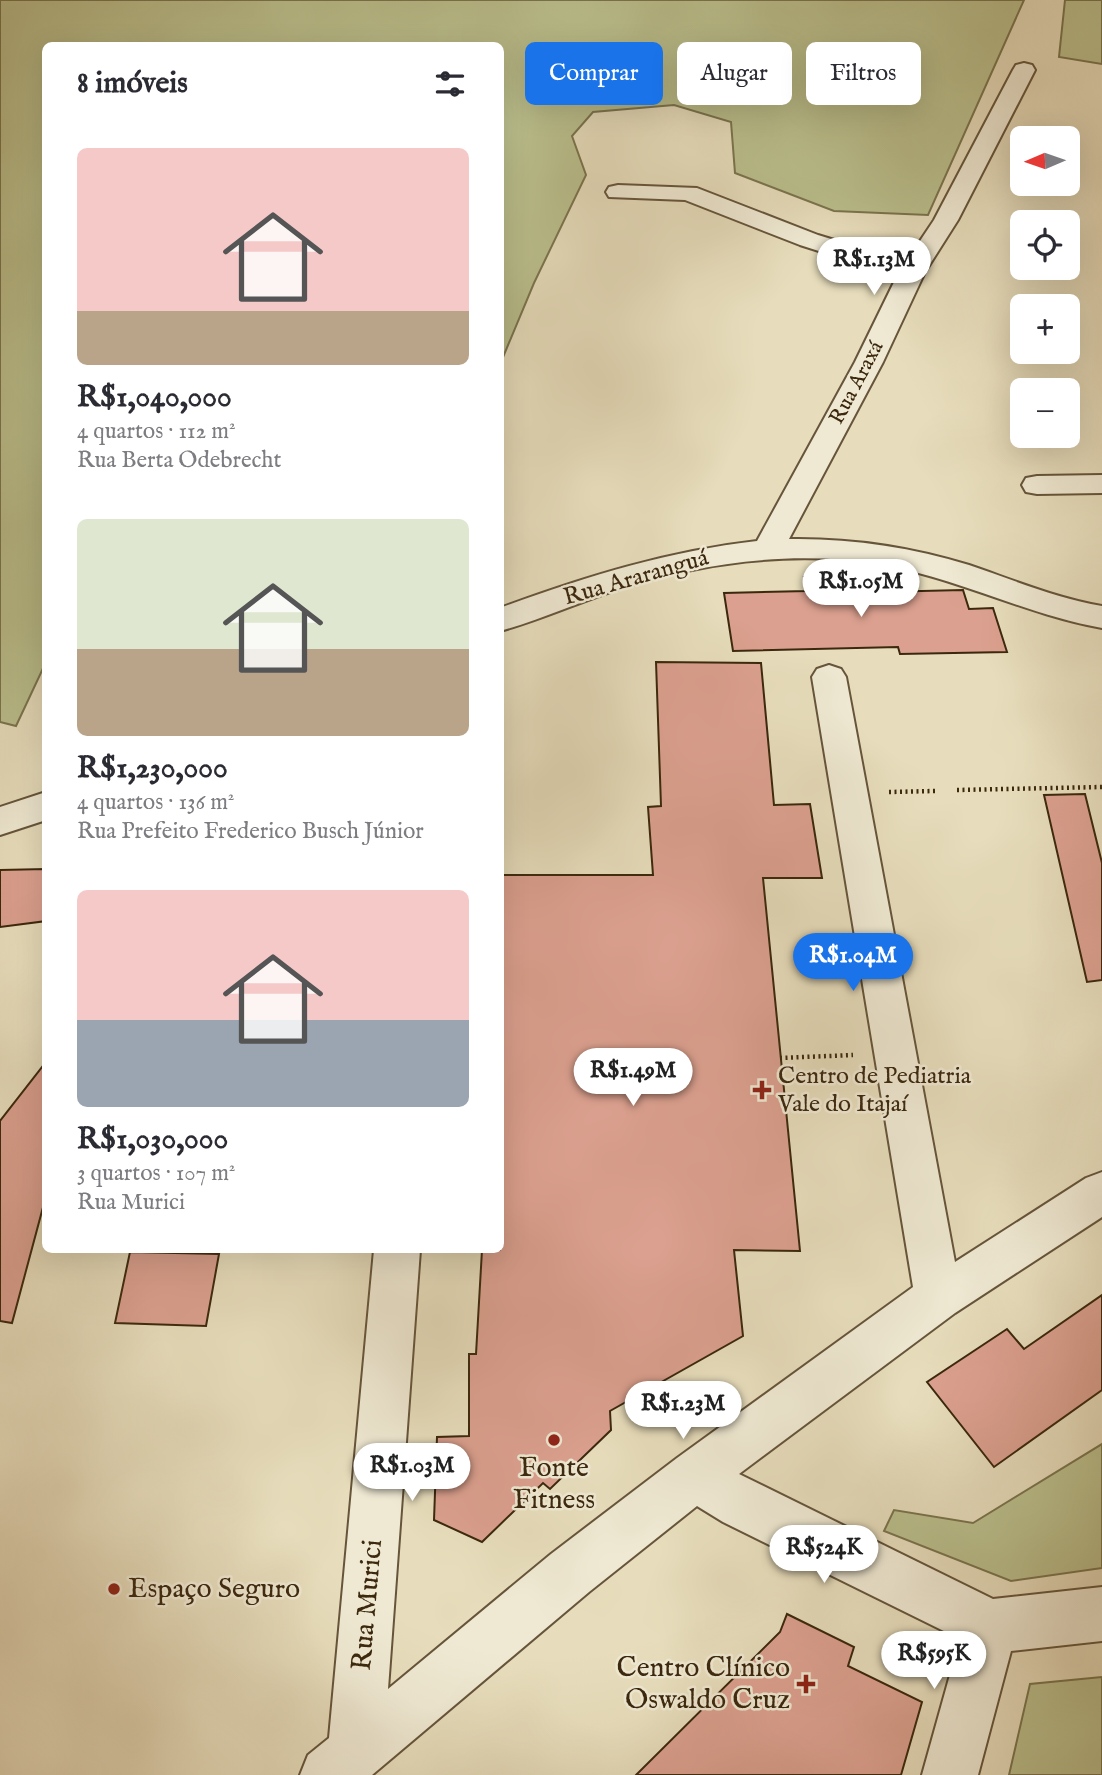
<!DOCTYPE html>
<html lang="pt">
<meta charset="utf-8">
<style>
body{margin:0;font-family:"IM FELL English",serif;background:#f7f7f7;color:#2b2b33;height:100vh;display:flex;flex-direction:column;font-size:26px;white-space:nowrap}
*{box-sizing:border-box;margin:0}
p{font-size:23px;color:#7c7c81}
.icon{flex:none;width:38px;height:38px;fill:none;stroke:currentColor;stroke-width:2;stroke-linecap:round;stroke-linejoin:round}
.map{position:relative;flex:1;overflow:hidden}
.details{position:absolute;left:42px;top:42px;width:462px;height:1211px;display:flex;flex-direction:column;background:#fff;border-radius:10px;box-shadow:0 7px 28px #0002}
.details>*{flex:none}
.hud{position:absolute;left:525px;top:42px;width:471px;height:63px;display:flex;gap:14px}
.needle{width:46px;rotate:268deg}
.fabs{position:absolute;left:1010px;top:126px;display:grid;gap:14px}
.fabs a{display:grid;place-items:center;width:70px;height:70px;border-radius:10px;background:#fff;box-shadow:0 7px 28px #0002;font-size:35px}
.price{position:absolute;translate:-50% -60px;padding:0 16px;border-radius:24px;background:#fff;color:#222;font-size:23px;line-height:46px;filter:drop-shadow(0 2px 4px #0008)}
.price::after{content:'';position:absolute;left:50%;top:42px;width:21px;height:16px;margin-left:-10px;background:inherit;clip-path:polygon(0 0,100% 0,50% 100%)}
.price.active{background:#1a73e8;color:#fff}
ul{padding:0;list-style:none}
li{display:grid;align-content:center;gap:14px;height:371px;padding:0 35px}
li span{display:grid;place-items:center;height:217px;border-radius:10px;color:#555}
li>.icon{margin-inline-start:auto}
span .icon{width:126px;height:126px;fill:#fffc;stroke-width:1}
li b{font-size:30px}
h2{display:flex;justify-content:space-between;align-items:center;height:84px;padding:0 35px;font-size:30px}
.pill{padding:0 24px;border-radius:10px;background:#fff;box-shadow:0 7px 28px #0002;font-size:24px;line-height:63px}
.pill.active{background:#1a73e8;color:#fff}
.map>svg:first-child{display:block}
</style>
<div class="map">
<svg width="1102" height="1775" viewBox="0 0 1102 1775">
<rect width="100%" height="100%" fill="#e7ddbc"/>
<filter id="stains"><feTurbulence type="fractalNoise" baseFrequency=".00286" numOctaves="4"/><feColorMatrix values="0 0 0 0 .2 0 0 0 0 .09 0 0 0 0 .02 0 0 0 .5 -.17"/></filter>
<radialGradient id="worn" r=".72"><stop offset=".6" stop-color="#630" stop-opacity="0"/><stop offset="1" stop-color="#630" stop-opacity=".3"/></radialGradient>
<path fill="#babf8d" stroke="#7a744e" stroke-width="2" d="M0,0H1024L928,215L834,211L735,173L731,122L674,105L593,112L572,136L586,175L534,283L501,362L500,46H46V662L16,726L0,722Z
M1065,0H1102V64L1059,57Z
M1102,1444V1568L1011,1581L884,1531L894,1510L973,1523Z
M1102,1677V1775H1009L1030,1684Z"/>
<path fill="#dba08f" stroke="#3b280e" stroke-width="2" d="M876,575L880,592L963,590L969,609L993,608L1007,652L900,654L898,647L733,651L724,593L807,591L804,577Z
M656,662L761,663L774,805L810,804L822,878H763L800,1251L734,1250L743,1336L610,1411L611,1430L550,1489L543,1483L482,1542L434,1520L437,1437L469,1436V1354H476L482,1250H500V875H653L648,807L661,806Z
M1085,794L1102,863V980L1087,982L1044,795Z
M46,869V921L0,927V870Z
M46,1062V1196L12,1323L0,1321V1121Z
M130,1252L219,1254L206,1326L115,1323Z
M1102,1295V1390L994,1467L927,1382L1007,1329L1024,1349Z
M787,1614L854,1647L848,1666L922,1702L901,1775H636L780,1632Z"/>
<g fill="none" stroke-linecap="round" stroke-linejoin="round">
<g stroke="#66553a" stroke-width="4">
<path id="minor" d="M1024,63L1032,65L1035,70L958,220L925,272L883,362L789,539C850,538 911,547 969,565C1013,580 1056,598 1102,606V628C1025,614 955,577 878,564C791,550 699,563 616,590C577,603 540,620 500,631V608C584,577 668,551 757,541L855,362L897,276L800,245L685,200L609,197L606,192L609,187L618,185L697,188L818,235L906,262L934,220L1013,70L1016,65Z
M1102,475V493L1037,494L1026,492L1022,485L1026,478L1037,476Z
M829,665L841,669L846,677L955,1262L1086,1178L1102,1172V1217L955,1313L739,1474L993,1599L1102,1587V1641L1011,1651L978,1775H922L960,1639L723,1522L697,1506L589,1592L372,1775H300L308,1755L329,1738L374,1250H420L388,1689L551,1554L677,1458L913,1287L812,677L817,669Z
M46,792V820L0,835V807Z"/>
</g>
<path stroke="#3b280e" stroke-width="4.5" stroke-dasharray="2 3.5" stroke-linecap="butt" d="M957,790L1102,787
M889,792L935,791
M780,1058L853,1055"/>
<use href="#minor" fill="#efe9d3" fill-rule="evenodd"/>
</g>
<g fill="#8f2418" stroke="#efe9d3" stroke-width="2.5">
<path d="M758.5 1079.5h7v7h7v7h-7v7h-7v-7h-7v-7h7z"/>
<circle cx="554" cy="1440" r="7"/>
<circle cx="114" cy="1589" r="7"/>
<path d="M802.5 1673.5h7v7h7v7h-7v7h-7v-7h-7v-7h7z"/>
</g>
<g text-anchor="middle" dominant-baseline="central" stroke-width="5" stroke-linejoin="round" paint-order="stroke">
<g font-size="21" fill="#3b280e" stroke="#efe9d3">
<text transform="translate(857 383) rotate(-62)">Rua Araxá</text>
</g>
<g font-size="24" fill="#3b280e" stroke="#efe9d3">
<text transform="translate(636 578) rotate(-16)">Rua Araranguá</text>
</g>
<g font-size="24" fill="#3b280e" stroke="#efe9d3" text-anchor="start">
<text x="778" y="1076">Centro de Pediatria<tspan x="778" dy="28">Vale do Itajaí</tspan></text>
</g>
<g font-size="28" fill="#3b280e" stroke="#efe9d3">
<text x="554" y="1468">Fonte<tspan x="554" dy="32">Fitness</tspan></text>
<text x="128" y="1589" text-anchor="start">Espaço Seguro</text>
<text x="790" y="1668" text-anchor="end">Centro Clínico<tspan x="790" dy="32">Oswaldo Cruz</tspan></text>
</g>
<g font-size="28" fill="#3b280e" stroke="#efe9d3">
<text transform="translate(368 1605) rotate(-85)">Rua Murici</text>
</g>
</g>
<rect width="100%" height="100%" filter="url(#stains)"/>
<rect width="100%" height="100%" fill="url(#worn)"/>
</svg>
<div class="fabs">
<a><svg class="needle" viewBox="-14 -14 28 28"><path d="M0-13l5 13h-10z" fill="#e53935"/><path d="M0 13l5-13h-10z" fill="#7c7c81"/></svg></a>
<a><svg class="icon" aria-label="locate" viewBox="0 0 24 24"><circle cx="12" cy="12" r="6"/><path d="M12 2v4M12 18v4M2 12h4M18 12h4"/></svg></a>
<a>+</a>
<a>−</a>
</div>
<b class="price" style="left:874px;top:297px">R$1.13M</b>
<b class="price" style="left:861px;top:619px">R$1.05M</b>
<b class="price active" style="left:853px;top:993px">R$1.04M</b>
<b class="price" style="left:633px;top:1108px">R$1.49M</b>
<b class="price" style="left:683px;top:1441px">R$1.23M</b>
<b class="price" style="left:412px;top:1503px">R$1.03M</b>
<b class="price" style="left:824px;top:1585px">R$524K</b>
<b class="price" style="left:934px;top:1691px">R$595K</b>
<div class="hud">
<a class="pill active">Comprar</a>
<a class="pill">Alugar</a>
<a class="pill">Filtros</a>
</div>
<section class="details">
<h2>8 imóveis<svg class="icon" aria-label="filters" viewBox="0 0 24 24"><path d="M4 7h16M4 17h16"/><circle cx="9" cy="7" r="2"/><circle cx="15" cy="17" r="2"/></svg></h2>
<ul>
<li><span style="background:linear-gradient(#f6c9c9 75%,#b9a48a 0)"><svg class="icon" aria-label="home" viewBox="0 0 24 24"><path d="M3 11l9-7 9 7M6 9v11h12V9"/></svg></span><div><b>R$1,040,000</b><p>4 quartos · 112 m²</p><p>Rua Berta Odebrecht</p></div></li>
<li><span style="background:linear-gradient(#dfe7d0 60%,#b9a48a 0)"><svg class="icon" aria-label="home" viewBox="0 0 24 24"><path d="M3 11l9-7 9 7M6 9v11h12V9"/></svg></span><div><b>R$1,230,000</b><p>4 quartos · 136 m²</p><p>Rua Prefeito Frederico Busch Júnior</p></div></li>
<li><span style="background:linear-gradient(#f6c9c9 60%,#9aa5b1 0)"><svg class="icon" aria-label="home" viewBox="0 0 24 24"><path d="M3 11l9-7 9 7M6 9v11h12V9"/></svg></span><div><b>R$1,030,000</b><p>3 quartos · 107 m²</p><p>Rua Murici</p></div></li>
</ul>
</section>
</div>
